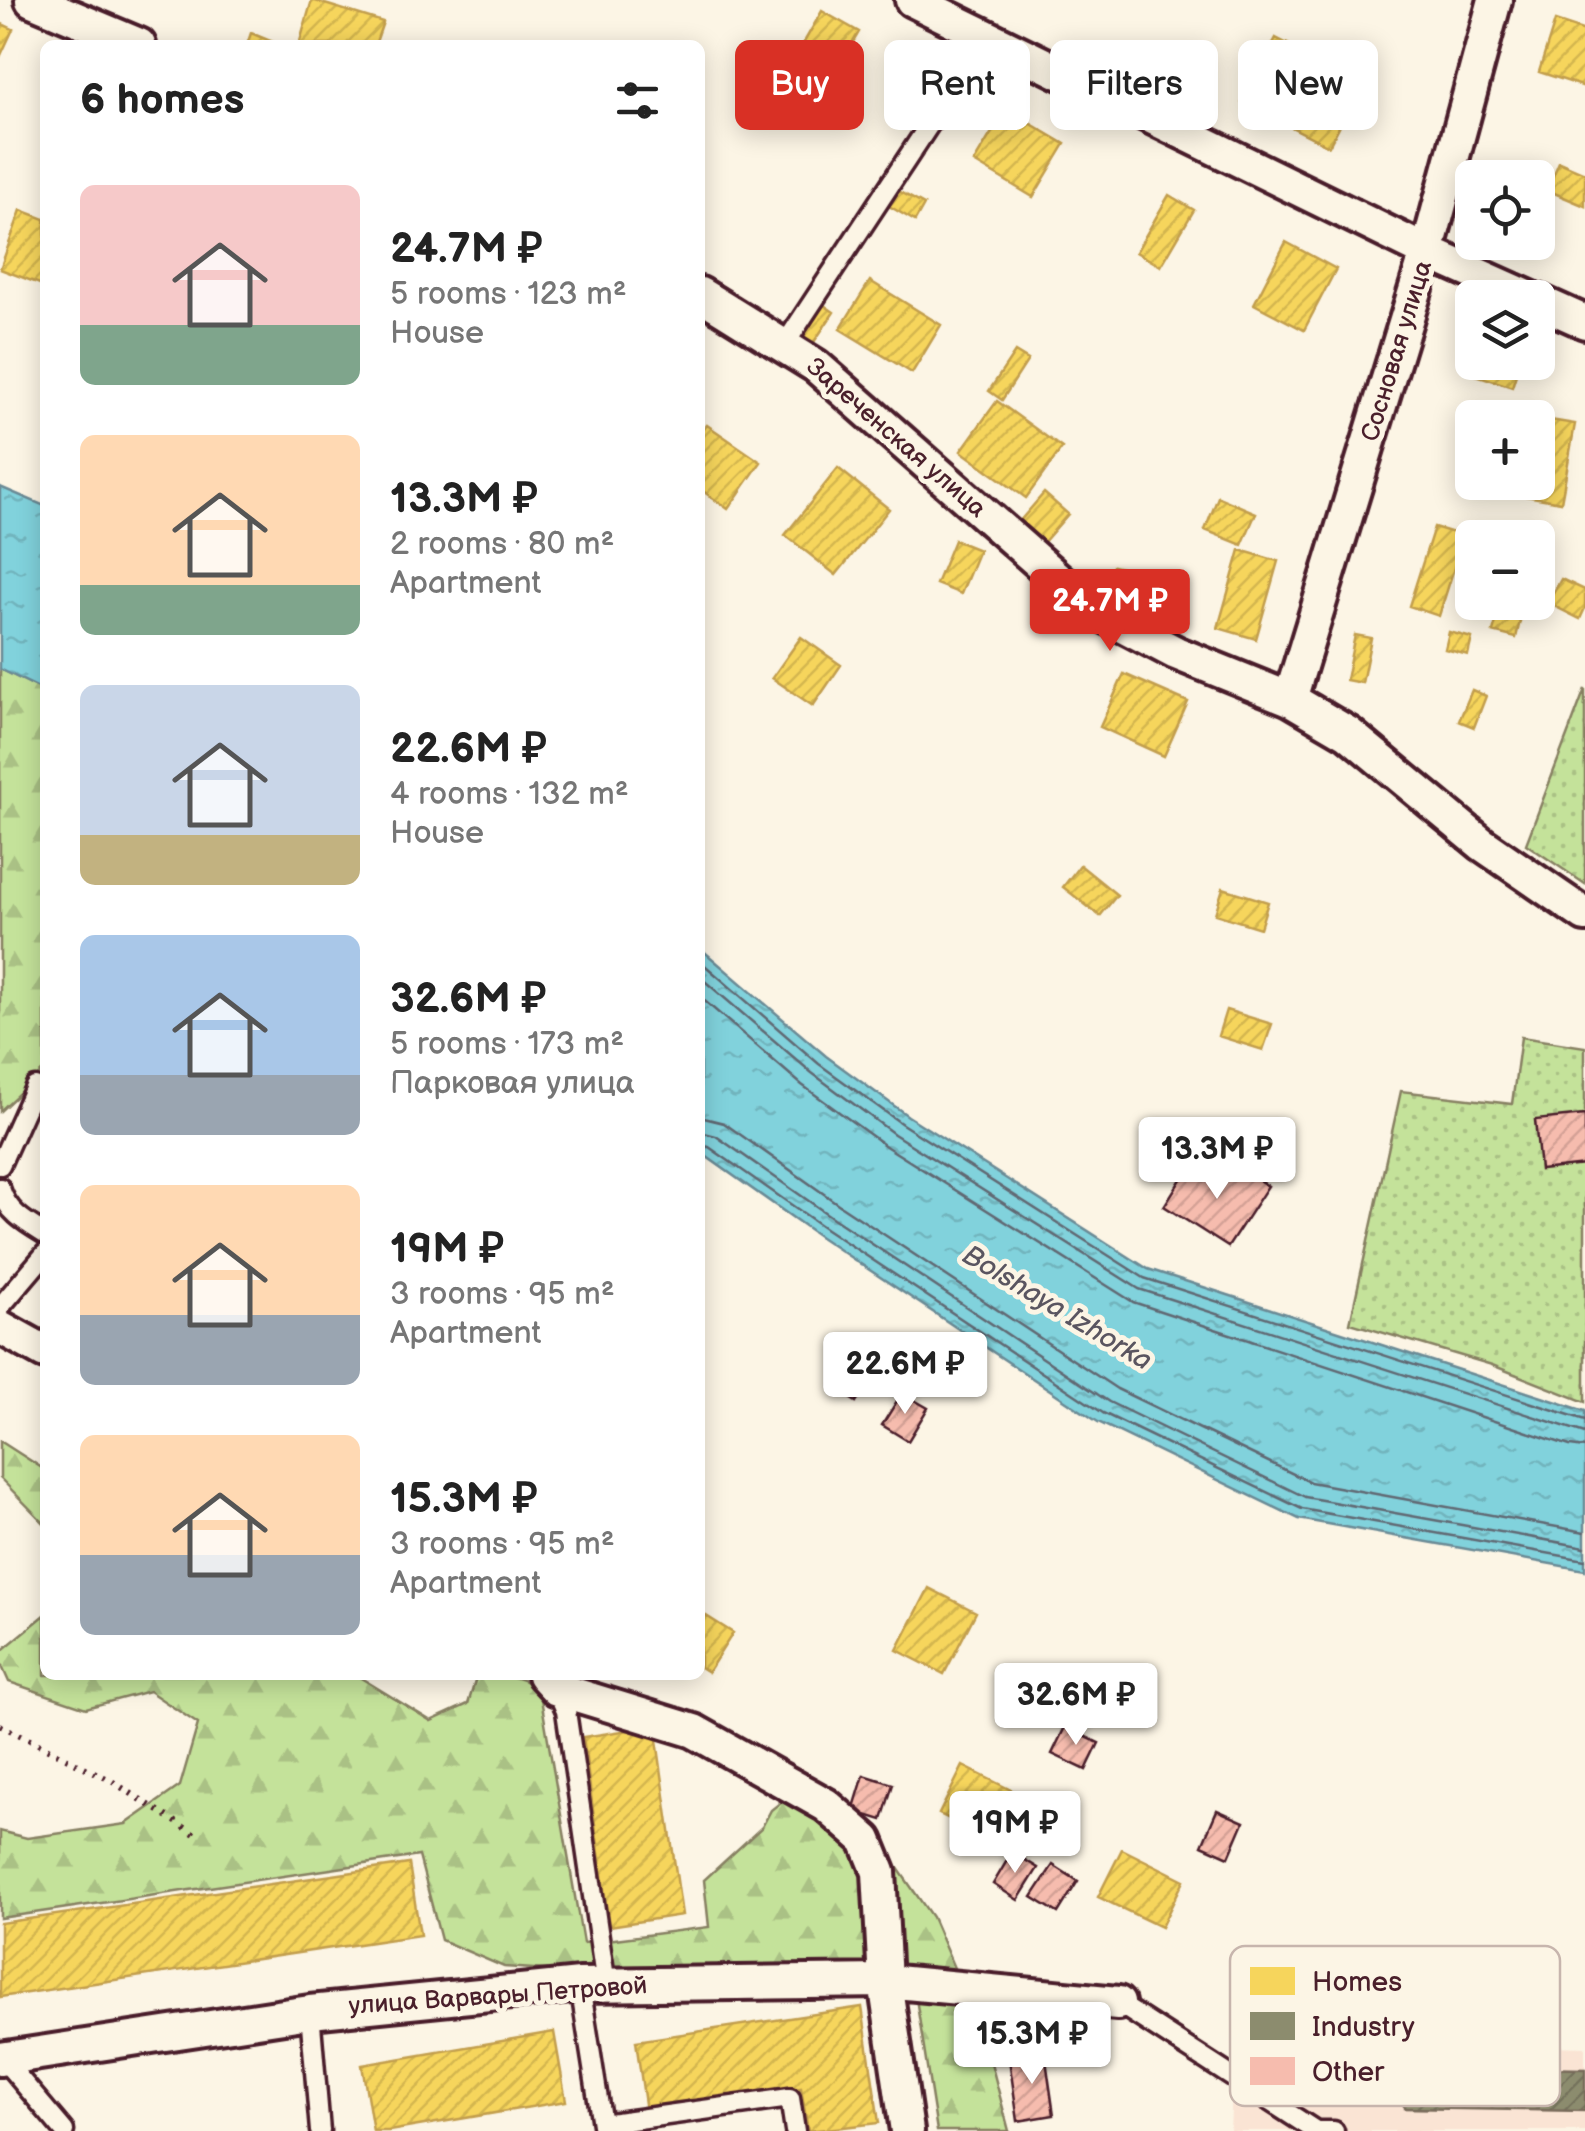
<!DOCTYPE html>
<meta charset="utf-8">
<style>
body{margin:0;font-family:"Balsamiq Sans",sans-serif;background:#f6f6f6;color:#222;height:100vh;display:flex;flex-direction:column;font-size:38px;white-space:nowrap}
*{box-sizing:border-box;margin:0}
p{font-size:32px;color:#767676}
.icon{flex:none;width:55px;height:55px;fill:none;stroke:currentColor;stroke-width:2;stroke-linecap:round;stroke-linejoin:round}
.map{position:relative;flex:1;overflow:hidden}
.sheet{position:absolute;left:40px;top:40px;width:665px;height:1640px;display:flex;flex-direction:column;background:#fff;border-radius:15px;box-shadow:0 5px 25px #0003}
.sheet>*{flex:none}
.hud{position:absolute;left:735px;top:40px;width:700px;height:90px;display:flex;gap:20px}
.controls{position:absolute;left:1455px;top:160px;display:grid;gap:20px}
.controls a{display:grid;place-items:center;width:100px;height:100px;border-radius:15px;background:#fff;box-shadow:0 5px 25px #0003;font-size:50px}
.price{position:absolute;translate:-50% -85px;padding:0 22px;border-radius:10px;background:#fff;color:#222;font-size:32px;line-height:65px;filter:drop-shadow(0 2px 5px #0008)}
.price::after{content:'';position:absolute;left:50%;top:60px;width:30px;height:22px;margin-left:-15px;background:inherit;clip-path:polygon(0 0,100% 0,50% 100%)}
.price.current{background:#d93025;color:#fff}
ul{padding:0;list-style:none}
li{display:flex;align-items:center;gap:30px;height:250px;padding:0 40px}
li span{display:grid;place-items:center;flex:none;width:280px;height:200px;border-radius:15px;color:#555}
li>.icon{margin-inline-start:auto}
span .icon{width:120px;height:120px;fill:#fffc;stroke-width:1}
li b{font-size:42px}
h2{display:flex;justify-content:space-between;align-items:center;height:120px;padding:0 40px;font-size:42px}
.pill{padding:0 35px;border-radius:15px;background:#fff;box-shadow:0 5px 25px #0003;font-size:35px;line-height:90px}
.pill.current{background:#d93025;color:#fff}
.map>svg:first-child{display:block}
</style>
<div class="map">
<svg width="1585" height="2131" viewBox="0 0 1585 2131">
<defs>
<pattern id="forest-firs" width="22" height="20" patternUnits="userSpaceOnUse" patternTransform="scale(2.5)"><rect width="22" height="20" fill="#c4e29a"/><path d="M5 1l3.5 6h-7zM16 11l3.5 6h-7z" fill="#aac185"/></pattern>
<pattern id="garden-dots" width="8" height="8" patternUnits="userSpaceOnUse" patternTransform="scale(2.5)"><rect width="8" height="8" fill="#c4e29a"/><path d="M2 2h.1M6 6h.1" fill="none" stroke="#aac185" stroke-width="1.8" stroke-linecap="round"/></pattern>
<pattern id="water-ripples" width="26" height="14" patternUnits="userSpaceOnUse" patternTransform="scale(2.5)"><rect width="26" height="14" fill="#81d2dc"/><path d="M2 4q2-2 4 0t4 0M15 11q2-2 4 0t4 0" fill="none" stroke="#71b4bd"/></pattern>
<pattern id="homes-hatch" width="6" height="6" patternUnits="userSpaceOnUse" patternTransform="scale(2.5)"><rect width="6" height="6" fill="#f6d55c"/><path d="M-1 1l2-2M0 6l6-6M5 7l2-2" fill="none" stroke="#d4b650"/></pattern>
<pattern id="industry-hatch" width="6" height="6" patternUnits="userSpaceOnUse" patternTransform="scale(2.5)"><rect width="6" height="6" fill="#8c8c6e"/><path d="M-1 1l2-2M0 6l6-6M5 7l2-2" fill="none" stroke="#74725b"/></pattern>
<pattern id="building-hatch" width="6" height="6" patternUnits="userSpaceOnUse" patternTransform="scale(2.5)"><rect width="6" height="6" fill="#f6bcae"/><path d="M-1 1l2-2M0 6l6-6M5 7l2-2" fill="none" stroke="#d4a196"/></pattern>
</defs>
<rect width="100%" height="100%" fill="#fcf5e5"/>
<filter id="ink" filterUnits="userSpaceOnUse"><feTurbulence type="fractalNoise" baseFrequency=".01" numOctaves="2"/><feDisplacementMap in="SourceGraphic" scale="20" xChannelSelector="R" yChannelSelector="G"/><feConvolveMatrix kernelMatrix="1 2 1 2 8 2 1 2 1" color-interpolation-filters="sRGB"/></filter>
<g filter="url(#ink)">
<path fill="#fae4d4" d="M1236,2007L1388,2042L1585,2047V2131H1230Z"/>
<path fill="url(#forest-firs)" stroke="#878062" stroke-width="2.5" d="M0,669L45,691V1069L0,1111Z
M0,1441L45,1470V1524L0,1478Z
M45,1615V1675H356L431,1721L468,1704L476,1678C499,1670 518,1677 539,1687L583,1943L709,1927L704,1880L762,1827L771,1810L786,1798L886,1851L932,1917L985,2040L1009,2131H937L912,1973H594L504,1967L441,1940L419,1856L0,1918V1831L27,1838L126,1824L180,1786L198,1724L149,1691L86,1708L9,1682L0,1662V1652Z"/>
<path fill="url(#garden-dots)" stroke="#878062" stroke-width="2.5" d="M1585,689V884L1526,844Z
M1521,1037L1585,1047V1402L1492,1365L1350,1323L1401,1091L1512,1104Z"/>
<path fill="url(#water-ripples)" stroke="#6b8a95" stroke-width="2.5" d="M0,487L45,506V691L0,669Z
M700,948L826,1056L908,1116L1148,1269L1585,1411V1570L1299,1519L1098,1422L820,1237L700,1152Z"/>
<path fill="url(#homes-hatch)" stroke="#c29e4d" stroke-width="2.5" d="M312,0L383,22L375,45H299Z
M822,11L859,32L821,97L785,75Z
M1555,21L1585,31V87L1539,72Z
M0,23L13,29L0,57Z
M251,33L280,45H247Z
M1276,38L1362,82L1329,146L1242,102Z
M1166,50L1183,56L1174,85L1156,79Z
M1006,109L1065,144L1033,197L974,162Z
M1559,162L1585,173V206L1547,190Z
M897,190L924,205L915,221L889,206Z
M1169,195L1194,210L1161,266L1136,252Z
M21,210L45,219V286L0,269Z
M1286,242L1336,269L1304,330L1254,304Z
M870,281L941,325L912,373L840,329Z
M821,303L834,312L812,345L799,336Z
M1015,352L1028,360L1002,400L989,391Z
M1472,354V362H1520L1512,387L1467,372Z
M997,401L1062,448L1026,498L961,451Z
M1538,418L1575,424L1561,502L1508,493L1510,482H1538Z
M707,425L761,462L728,509L700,489V434Z
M838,468L889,509L836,575L785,535Z
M1044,493L1068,514L1043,543L1019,522Z
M1218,497L1256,513L1242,545L1205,530Z
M1434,527L1464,536L1439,616L1409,606Z
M954,540L979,550L961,594L936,584Z
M1240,550L1278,561L1256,639L1218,628Z
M1113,566L1129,570L1121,597L1105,592Z
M1561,579L1585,590V608L1580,619L1548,603Z
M1498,615L1520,621L1516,638L1493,632Z
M1449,632L1472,638L1468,655L1445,649Z
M1355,635L1371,638L1362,683L1346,680Z
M801,637L841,665L813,706L772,678Z
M1124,674L1188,702L1164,756L1100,727Z
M1472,690L1486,696L1474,727L1459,721Z
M1080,865L1117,895L1100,916L1063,887Z
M1223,888L1268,902L1260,928L1215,914Z
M1226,1010L1272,1024L1263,1050L1218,1036Z
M929,1588L976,1612L944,1674L897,1650Z
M700,1612L733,1633L708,1672L700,1667Z
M655,1726L682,1915L609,1926L583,1737Z
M963,1766L1025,1797L1002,1844L939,1814Z
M1122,1849L1184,1880L1161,1927L1098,1897Z
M409,1864L420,1935L0,1997V1923Z
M862,2007L879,2123L808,2131L801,2088L646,2111L636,2041Z
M554,2032L566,2101L389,2131H373L362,2065Z"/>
<path fill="url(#industry-hatch)" stroke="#786b5a" stroke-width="2.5" d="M1405,2066L1585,2069V2111L1404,2108Z"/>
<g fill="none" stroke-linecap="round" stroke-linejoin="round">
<path stroke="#606772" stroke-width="2.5" d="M700,961L819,1064L902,1124L1144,1278L1585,1420
M700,977L812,1073L894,1134L1139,1289L1585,1433
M700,997L802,1085L887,1147L1133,1302L1570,1446L1585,1448
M700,1117L724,1123L841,1206L1117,1389L1310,1482L1585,1532
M700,1132L716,1136L833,1218L1109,1402L1305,1497L1585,1547
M700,1145L709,1147L826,1229L1103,1413L1302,1509L1585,1560"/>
</g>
<path fill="url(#building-hatch)" stroke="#4a1f2b" stroke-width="2.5" d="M1585,1115V1165L1540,1170L1535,1120Z
M1233,1164L1268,1186L1228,1247L1164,1206L1188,1168L1218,1187Z
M851,1354L876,1370L856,1402L831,1386Z
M902,1393L928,1408L908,1441L882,1425Z
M1065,1727L1099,1743L1086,1770L1052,1754Z
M864,1775L893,1784L882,1820L853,1811Z
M1217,1810L1244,1822L1229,1857L1202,1845Z
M1012,1852L1038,1868L1018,1900L993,1884Z
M1053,1865L1078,1881L1058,1913L1032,1897Z
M1045,2053L1054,2115L1018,2121L1009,2059Z"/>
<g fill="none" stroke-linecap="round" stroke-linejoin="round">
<g stroke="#4a1f2b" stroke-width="25">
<path id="service" d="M785,344L987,37
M0,1165L35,1087
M0,1188C7,1212 25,1222 45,1234
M0,1307L45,1254
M557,1690L566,1711L606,1985
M580,1985L603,2131
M1118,2003L1316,2131H1334
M310,2012L320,2131
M3,2059L64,2131
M602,2124L790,2098L795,2131"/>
</g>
<g stroke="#4a1f2b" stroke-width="40">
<path id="minor" d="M32,0L139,45
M912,0L1427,252L1530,298
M700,294L816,366L1092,609L1176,653L1290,699L1348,733L1482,844L1585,915
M1538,301L1585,322
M1290,699L1427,252L1495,0
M0,1327L45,1352
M544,1675L557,1689L694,1731L826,1805L866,1840L879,1872L885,1981L907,2131
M0,2059L310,2012L580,1985L885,1981L1118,2003"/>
</g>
<path stroke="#4a1f2b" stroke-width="6" stroke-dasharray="2.5 8" stroke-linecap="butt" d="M0,1725L110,1780L198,1836"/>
<use href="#service" stroke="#fcf5e5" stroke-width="18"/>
<use href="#minor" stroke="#fcf5e5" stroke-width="32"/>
</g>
</g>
<g text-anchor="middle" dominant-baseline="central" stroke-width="10" stroke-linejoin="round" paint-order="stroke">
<g font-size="25" fill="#4a1f2b" stroke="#fcf5e5">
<text transform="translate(1397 351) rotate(-73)">Сосновая улица</text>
<text transform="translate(896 438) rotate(41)">Зареченская улица</text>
<text transform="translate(498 1996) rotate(-4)">улица Варвары Петровой</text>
</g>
<g font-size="28" font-style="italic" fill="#5a5560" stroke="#fcf5e5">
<text transform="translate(1057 1308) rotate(31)">Bolshaya Izhorka</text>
</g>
</g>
<rect x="1230" y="1946" width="330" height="160" rx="15" fill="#fcf5e5" stroke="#c7b5ad" stroke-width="2.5"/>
<rect x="1250" y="1967" width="45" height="28" fill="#f6d55c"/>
<rect x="1250" y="2012" width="45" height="28" fill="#8c8c6e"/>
<rect x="1250" y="2057" width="45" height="28" fill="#f6bcae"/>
<g font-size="28" fill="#4a1f2b">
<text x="1312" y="1991">Homes</text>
<text x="1312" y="2036">Industry</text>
<text x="1312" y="2081">Other</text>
</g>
</svg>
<div class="controls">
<a><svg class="icon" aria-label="locate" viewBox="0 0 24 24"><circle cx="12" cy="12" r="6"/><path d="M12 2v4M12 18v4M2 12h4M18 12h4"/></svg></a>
<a><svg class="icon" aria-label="layers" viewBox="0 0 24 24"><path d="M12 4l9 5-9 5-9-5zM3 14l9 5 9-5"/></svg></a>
<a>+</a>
<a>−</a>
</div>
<b class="price current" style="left:1110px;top:654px">24.7M ₽</b>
<b class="price" style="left:1217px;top:1202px">13.3M ₽</b>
<b class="price" style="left:905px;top:1417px">22.6M ₽</b>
<b class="price" style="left:1076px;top:1748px">32.6M ₽</b>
<b class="price" style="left:1015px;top:1876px">19M ₽</b>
<b class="price" style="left:1032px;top:2087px">15.3M ₽</b>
<div class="hud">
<a class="pill current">Buy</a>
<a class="pill">Rent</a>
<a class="pill">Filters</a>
<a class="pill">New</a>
</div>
<section class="sheet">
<h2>6 homes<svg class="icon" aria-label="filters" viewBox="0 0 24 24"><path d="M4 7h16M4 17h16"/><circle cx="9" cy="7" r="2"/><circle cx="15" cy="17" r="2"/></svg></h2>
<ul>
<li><span style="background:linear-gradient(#f6c9c9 70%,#7fa58c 0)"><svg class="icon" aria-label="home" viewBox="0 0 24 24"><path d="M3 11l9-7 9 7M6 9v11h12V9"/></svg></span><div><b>24.7M ₽</b><p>5 rooms · 123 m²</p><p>House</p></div></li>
<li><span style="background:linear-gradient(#ffd9b3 75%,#7fa58c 0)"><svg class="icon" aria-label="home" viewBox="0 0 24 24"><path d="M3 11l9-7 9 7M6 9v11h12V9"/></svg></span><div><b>13.3M ₽</b><p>2 rooms · 80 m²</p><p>Apartment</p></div></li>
<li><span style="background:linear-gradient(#c9d6e8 75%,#c2b280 0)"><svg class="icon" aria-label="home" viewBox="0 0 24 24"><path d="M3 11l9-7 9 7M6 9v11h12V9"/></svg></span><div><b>22.6M ₽</b><p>4 rooms · 132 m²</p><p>House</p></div></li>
<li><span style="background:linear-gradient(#a9c7e8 70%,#9aa5b1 0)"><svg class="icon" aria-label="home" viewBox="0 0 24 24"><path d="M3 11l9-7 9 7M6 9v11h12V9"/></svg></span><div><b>32.6M ₽</b><p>5 rooms · 173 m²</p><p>Парковая улица</p></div></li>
<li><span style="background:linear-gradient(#ffd9b3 65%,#9aa5b1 0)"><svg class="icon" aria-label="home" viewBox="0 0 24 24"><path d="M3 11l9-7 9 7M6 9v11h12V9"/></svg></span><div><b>19M ₽</b><p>3 rooms · 95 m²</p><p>Apartment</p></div></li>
<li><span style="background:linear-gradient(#ffd9b3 60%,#9aa5b1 0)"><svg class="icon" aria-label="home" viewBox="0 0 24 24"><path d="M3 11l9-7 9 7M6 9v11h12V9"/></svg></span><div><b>15.3M ₽</b><p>3 rooms · 95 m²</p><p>Apartment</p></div></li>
</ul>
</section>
</div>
